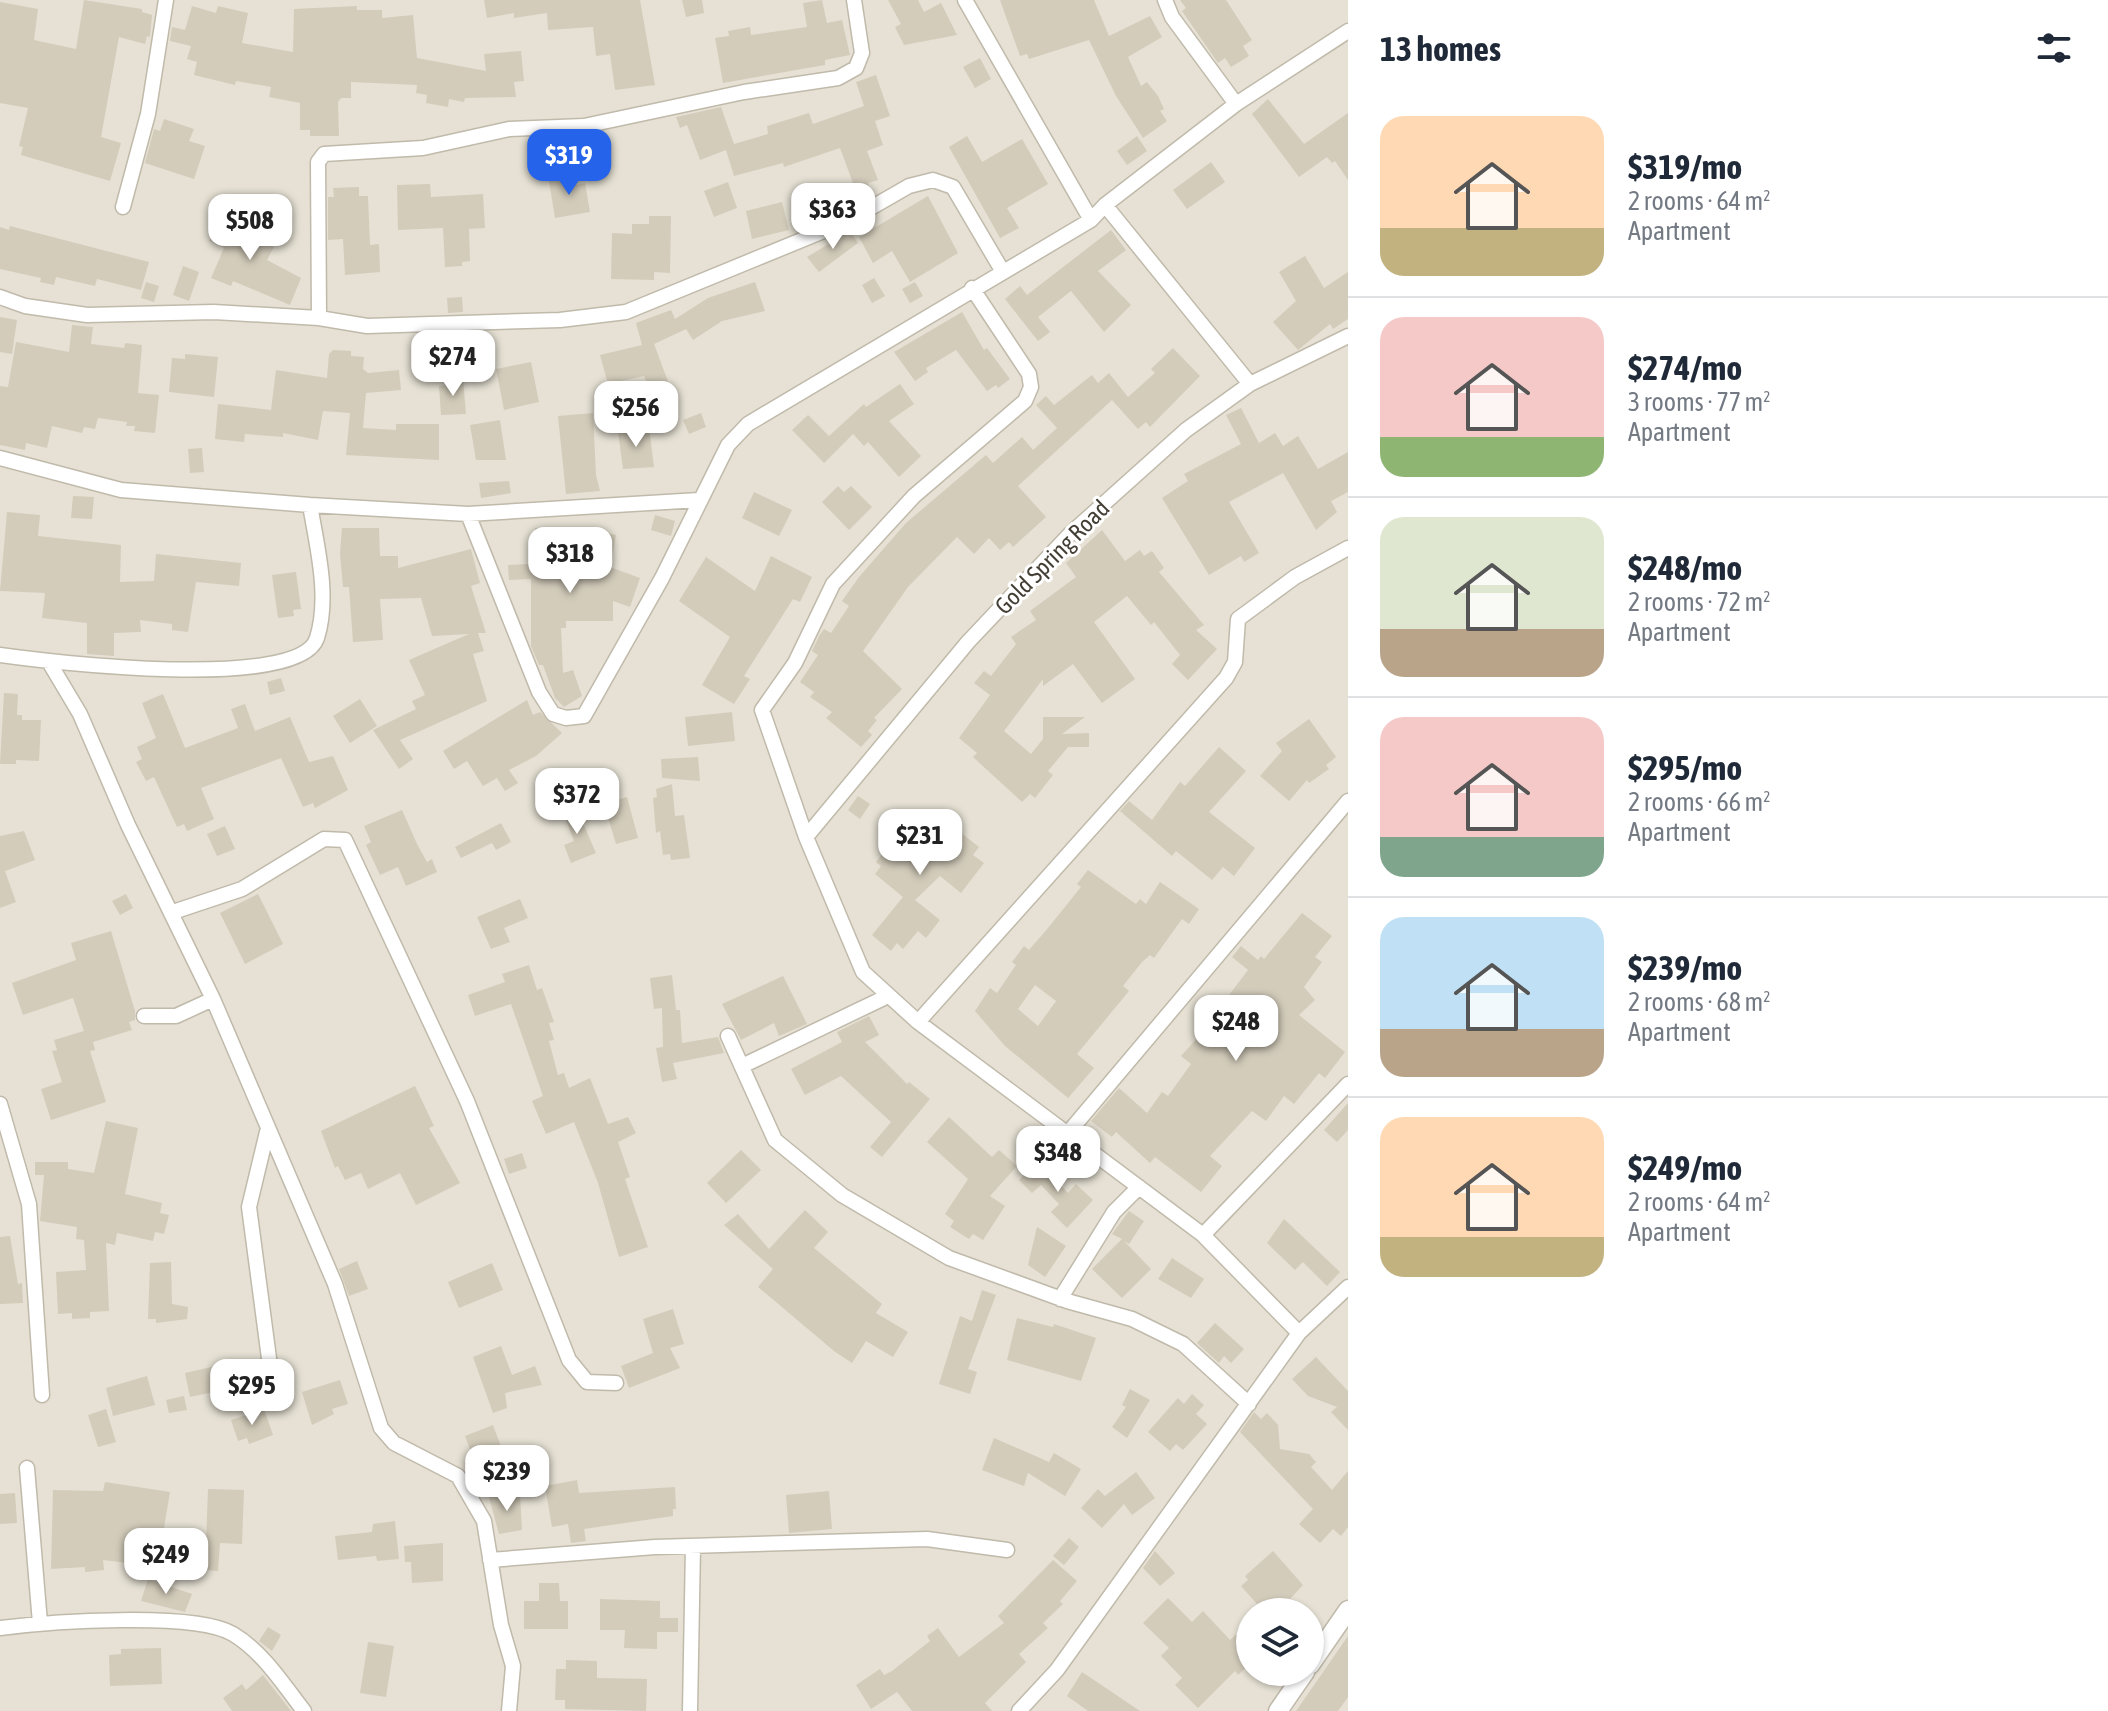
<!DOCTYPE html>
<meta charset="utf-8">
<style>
body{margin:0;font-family:"Asap Condensed",sans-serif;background:#f6f6f7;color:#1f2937;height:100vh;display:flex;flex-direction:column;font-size:30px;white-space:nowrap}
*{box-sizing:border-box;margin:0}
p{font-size:26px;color:#747a83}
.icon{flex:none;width:44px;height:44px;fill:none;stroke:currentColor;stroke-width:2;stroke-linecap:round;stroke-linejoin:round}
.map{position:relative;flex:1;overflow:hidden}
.drawer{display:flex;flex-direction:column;background:#fff;width:760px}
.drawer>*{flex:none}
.controls{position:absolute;left:1236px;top:1598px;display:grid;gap:16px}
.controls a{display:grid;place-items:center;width:88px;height:88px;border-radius:50%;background:#fff;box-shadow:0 2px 6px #0004;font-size:40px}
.price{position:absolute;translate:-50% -68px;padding:0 18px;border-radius:16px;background:#fff;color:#222;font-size:26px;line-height:52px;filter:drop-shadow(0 2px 4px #0008)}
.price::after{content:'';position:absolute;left:50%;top:48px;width:24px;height:18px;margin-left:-12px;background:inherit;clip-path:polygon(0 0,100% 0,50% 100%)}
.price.on{background:#2563eb;color:#fff}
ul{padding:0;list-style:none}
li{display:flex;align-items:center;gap:24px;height:200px;padding:0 32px}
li+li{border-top:2px solid #e0e1e3}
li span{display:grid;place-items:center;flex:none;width:224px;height:160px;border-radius:24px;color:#555}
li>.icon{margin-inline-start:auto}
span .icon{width:96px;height:96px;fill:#fffc;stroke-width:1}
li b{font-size:34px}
h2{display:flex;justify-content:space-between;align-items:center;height:96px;padding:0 32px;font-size:34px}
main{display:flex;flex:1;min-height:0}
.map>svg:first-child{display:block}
</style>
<main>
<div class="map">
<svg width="1348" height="1711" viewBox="0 0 1348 1711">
<rect width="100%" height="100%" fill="#f2efe5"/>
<path fill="#e6e1d4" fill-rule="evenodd" d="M0,0H1348V1711H0ZM1250,1612H1310V1672H1250Z"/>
<path fill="#d3ccbb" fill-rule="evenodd" d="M84,0L142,9V12L152,15L150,37L147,36L145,44L119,37L101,137L121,143L110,181L21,155L23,147L19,146L28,108L0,103V2L38,9L34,40L76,49Z
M484,0H640L655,85L615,90L610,54L596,56L593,27L548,30L547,13L514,18V13L487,18Z
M682,0H702L704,13L686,17Z
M822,0L827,23L842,20L850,55L825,60V65L723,83L715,38L729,36L728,31L750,27L751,35L807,27L803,3Z
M888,0H918L924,12L941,3L957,35L904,45L895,27L901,24Z
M1000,0H1094L1109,36L1150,16L1162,37L1128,57L1141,86L1147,82L1158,96L1164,109L1160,111L1167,121L1143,138L1116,96L1089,40L1029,59L1027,54L1020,56Z
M1180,0H1226L1252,40L1243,46L1249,56L1231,67L1225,58L1218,63L1182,11L1186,8Z
M192,6L216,13L218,6L248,13L242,43L293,52L294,9L357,6V10H382V18L413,15L417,58L486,71L484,54L521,51L524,81L514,82L516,97L465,98L464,102L449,99L448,107L426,103L427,95L416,93L417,85L351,82V98H341L338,102L339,136H310V130H300V103L269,97L271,87L236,81L235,85L194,75L197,62L187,59L191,46L170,41L172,27L185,30Z
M980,58L991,79L975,88L963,67Z
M876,75L890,116L875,121L883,145L867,151L878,180L868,183L870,189L857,194L840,148L784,167L783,163L734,176L726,150L700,160L687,125L680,128L676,117L721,107L734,144L768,134L767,126L809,113L813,124L864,106L856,82Z
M1268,99L1304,144L1348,113V180L1335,161L1332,163L1327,157L1299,177L1252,114Z
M164,119L194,129L189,141L205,146L194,179L145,163L154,129L160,131Z
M967,136L982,162L1022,139L1048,184L1007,208L1019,228L1000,238L949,147Z
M1137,136L1147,151L1127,165L1117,151Z
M1211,162L1225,182L1187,209L1173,190Z
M575,176L577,185L585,183L590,212L555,218L549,181Z
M728,182L737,208L714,217L704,191Z
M430,184L431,197L483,194L485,228L469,229L470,261L462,262V266L445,267L443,228L398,230L397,185Z
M359,187V196H368L370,245L379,244L380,272L345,275L343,239L328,240V197H334L333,188Z
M928,196L958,253L910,282L892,251L873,263L859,237Z
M782,202L789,230L752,239L746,211Z
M223,209L242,218L237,230L274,247L267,260L301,278L290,305L233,281L231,286L211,278L224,248L209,241Z
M649,216H671L670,273L654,272V280L611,279L612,233L632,234V224H649Z
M10,226L149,262L141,290L97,279L95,286L56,277L54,285L40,282L41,278L0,269V227L9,230Z
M1111,230L1126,250L1098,271L1131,305L1104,332L1071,291L1038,317L1050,332L1038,341L1005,299L1020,286L1027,295Z
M850,231L858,243L819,272L807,257Z
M1305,256L1324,288L1348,272V319L1333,329L1330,324L1298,350L1273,322L1296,301L1279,272Z
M183,266L199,272L189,301L173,295Z
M874,278L885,296L872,303L862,285Z
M146,282L159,286L154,302L141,298Z
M755,282L765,311L722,321L693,340L686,329L654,344L678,408L660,415L644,376L608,384L600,355L642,345L636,323L671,310L675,319L708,298Z
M915,282L923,296L910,303L902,289Z
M462,297L463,312L448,313L447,298Z
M962,312L984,350L987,348L1010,379L998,388L996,385L987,391L956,350L926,368L928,372L915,381L894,352Z
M0,317L17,320L12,354L0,352Z
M72,325L93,327L91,344L124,348L125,343L142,345L138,393L159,395L155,433L134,431L135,426H126L127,422L98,418L95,429L84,427L82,433L52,426L47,448L26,443L25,450L0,445V386L8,387L16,342L69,352Z
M1173,348L1200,376L1150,427L1146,422L1138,429L1112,400L1018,486L1046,517L1013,547L1009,542L1000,550L989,538L974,554L957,537L908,587L863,651L902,689L874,718L877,720L868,731L872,735L861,747L826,718L832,712L810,697L814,692L800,682L818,655L812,651L819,636L824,629L831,633L849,606L842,601L859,577L906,523L986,455L993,463L1022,437L1033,450L1057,428L1036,405L1046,396L1054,405L1092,375L1098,383L1109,373L1128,397L1155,373L1151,369Z
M333,350L351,351V356L364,357L363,369L368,373L399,370L401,390L366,393L363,428L396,430V424H439V460L346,455L350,413L323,411L318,440L283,433V437L245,434L244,442L215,439L218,404L271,410L276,370L327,378L329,354Z
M185,354L218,357L214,397L169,392L172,358L185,359Z
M531,362L539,402L504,410L496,369Z
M463,379L466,414L441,415L439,386L446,385V380Z
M900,384L914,404L889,421L921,456L899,477L868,442L864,446L853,434L824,463L792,430L808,415L829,436L864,404L866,407Z
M1241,408L1259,443L1275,433L1283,446L1298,436L1318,469L1348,452V492L1331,501L1337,512L1316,530L1283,473L1229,502L1259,553L1244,562L1241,556L1209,575L1162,498L1188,481L1184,474L1241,444L1226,415Z
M593,413L596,475L600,491L566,494L558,416Z
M701,413L706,427L689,434L683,420Z
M500,420L506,460H476L470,425Z
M649,427L654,467L623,469L618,432Z
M202,448L204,472L190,473L188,449Z
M509,481L511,493L481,498L479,483Z
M838,486L844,492L851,486L872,507L849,530L822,502Z
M754,492L792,510L779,536L742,518Z
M73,496L94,497L92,519L71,518Z
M7,512L40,515L38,536L121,545L120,582L154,581L156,554L241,563L239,586L196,582L188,632L172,630V624L140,620L141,632L114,633V656L87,654V623L42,618L45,593L0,591Z
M655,515L675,521L671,536L651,530Z
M342,528H379L380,556H398V568L471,549L480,583L471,586L486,633H478L484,651L473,654L487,701L400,740L413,759L399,769L373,730L416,709L412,701L425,695L409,660L469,634L432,636L421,598L380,599L383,640L353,642L349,587H343L340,554Z
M535,528H558V531L589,537L591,530L616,535L610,567L640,578L630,607L613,601V621H566V628H561L563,673L573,670L582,696L564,707L555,698L543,665H539L531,646V579L509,580L508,565L529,564V557H535Z
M1102,530L1125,561L1140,550L1144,556L1152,551L1164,568L1159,572L1204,625L1196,630L1217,649L1188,680L1172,664L1180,655L1154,622L1151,625L1127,596L1094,622L1135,679L1102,703L1073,664L1043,686V679L1004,731L1031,754L1043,739V717H1085L1062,734L1089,733V747H1068L1048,771L1053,775L1035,798L1030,794L1022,802L973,757L977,753L959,738L990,695L974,683L984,671L991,676L1016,644L1011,637L1036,620L1030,611L1076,577L1066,563Z
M771,556L812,577L800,602L793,599L744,676L750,679L734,704L702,685L730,637L679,601L706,557L755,591Z
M296,572L301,609L293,610L294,616L278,618L272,575Z
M281,678L285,691L270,695L267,682Z
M4,693L18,694L17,715H22V720H41L39,761L16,760V764H0Z
M163,694L185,748L238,728L231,709L245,704L255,731L290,717L309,762L333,756L348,790L315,808L313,803L303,807L281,758L201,788L214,819L187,831L184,824L177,827L154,777L146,781L136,762L142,759L137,747L156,738L142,703Z
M360,699L377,726L350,743L333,716Z
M527,700L533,715L540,712L562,733L536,756L509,770L518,783L505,791L497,778L483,786L467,761L454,769L443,751Z
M732,712L735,741L688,746L685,717Z
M1309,719L1336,757L1326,765L1329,769L1309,783L1307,780L1289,801L1260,776L1282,751L1276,743Z
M1219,747L1246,771L1209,812L1255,848L1234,876L1223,867L1212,880L1176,851L1172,856L1120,811L1129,801L1152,820L1180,782L1185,786Z
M698,757L700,781L662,778L661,759Z
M672,784L675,816L684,815L690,858L671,860L670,854L663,855L660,831L656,833L653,798L657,797L656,789Z
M858,796L870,804L860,819L848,810Z
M627,797L638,838L616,844L604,804Z
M575,805L596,853L571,863L564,845L574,841L562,810Z
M402,810L417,844L427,862L432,859L437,872L406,886L398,867L380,875L366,845L371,842L364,826Z
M900,814L942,847L956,829L979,847L973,855L984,863L961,893L940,876L915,900L940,920L926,938L918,931L903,949L897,943L891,951L872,935L903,897L875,874L881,866L876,862L892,841L884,835Z
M501,823L511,842L496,850L492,843L461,858L455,847Z
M225,826L235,849L217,856L207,834Z
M24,831L35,860L5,871L16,902L0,908V836Z
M1088,870L1136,904L1140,899L1146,904L1160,882L1199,909L1189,924L1182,919L1154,958L1150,955L1142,962L1123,986L1129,991L1077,1054L1094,1068L1068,1098L1005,1046L975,1011L990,988L997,993L1016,965L1012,962L1024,946L1029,950L1048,928L1081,887L1077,884ZM1035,985L1056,1001L1038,1026L1018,1009Z
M126,894L133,908L120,915L112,901Z
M258,894L283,944L245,964L220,913Z
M520,899L528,918L504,928L510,942L491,949L477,917Z
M1302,913L1332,936L1315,957L1322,962L1304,987L1315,1000L1299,1015L1345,1052L1325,1078L1319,1073L1294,1104L1284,1096L1266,1121L1252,1111L1210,1156L1222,1166L1201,1192L1155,1157L1150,1163L1116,1132L1112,1137L1091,1121L1119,1088L1147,1113L1162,1092L1168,1096L1191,1064L1181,1056L1223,1010L1220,1007L1248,970L1232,957L1241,946L1258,960L1261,956L1264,959Z
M111,931L135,1011V1020L129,1022L132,1030L93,1042L95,1050L90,1051L106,1102L51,1120L41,1089L62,1082L52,1051L57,1050L54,1040L84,1031L73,998L23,1015L12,983L76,960L71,943Z
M529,965L537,990L542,988L554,1022L549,1023L554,1040L549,1041L558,1075L564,1073L569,1088L590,1078L608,1124L628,1117L636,1133L618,1142L630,1177L625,1179L648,1247L619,1257L598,1183L574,1122L546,1134L532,1101L543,1096L511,1004L475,1016L468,995L505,982L502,974Z
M672,975L676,1010H680L682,1043L718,1037L724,1053L673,1063L677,1079L662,1082L656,1048L663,1047L662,1008L654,1009L650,978Z
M783,976L807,1024L779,1036L774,1023L741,1040L722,1004Z
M869,1016L879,1035L865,1042L907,1084L909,1082L930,1099L882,1157L870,1147L891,1122L841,1076L805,1095L791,1069L842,1042L837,1032Z
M415,1086L434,1126L429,1128L460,1183L416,1205L400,1173L368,1189L361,1173L345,1180L338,1166L335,1168L321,1131Z
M1348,1103V1130L1337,1142L1324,1130Z
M949,1117L992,1157L999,1150L1017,1166L990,1196L1005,1206L983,1240L973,1234L969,1239L950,1227L954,1221L945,1214L968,1179L927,1142Z
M106,1121L138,1128L125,1194L162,1203L160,1213L169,1215L164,1234L155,1232L153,1241L117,1233L115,1245L106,1243L109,1311L90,1312V1318L72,1319V1313L58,1314L56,1272L86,1270L84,1240L76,1239L77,1227L40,1221L44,1175H35V1162H68V1169L94,1173Z
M741,1150L761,1170L726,1203L707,1183Z
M522,1153L527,1168L509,1174L504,1159Z
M1038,1161L1068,1193L1076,1184L1093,1200L1067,1228L1051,1212L1059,1204L1041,1185L1032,1193L1019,1180Z
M805,1210L828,1232L814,1248L882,1304L876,1313L908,1332L893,1357L866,1341L852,1363L834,1351L758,1287L773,1269L724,1225L738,1214L769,1249Z
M1129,1211L1144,1221L1129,1244L1124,1241L1151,1269L1122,1298L1092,1269L1122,1239L1112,1234Z
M1284,1219L1340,1272L1327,1286L1303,1262L1295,1270L1267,1243Z
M1037,1227L1066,1246L1045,1277L1028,1265Z
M10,1236L18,1284L22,1283L23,1303L0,1304V1237Z
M1172,1258L1204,1279L1191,1298L1158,1279Z
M357,1261L368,1289L349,1296L339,1269Z
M171,1262L172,1304L188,1307L187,1319L156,1323V1319H148L150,1263Z
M492,1263L503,1290L459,1308L448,1282Z
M982,1290L996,1295L968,1369L977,1372L970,1394L939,1384L960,1316L972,1321Z
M673,1309L684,1344L670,1348L680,1368L629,1388L621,1366L653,1353L643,1319Z
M1017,1318L1053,1327L1054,1324L1096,1338L1081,1381L1007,1360Z
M1215,1323L1244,1349L1231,1363L1224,1356L1219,1363L1197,1343Z
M501,1346L512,1375L535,1366L542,1385L505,1393L507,1408L493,1413L473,1357Z
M1316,1357L1348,1391V1430L1331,1412L1337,1407L1308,1396L1292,1379Z
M225,1364L226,1370L238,1368L242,1386L190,1397L185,1373Z
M147,1376L155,1405L113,1416L106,1388Z
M340,1380L348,1404L332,1409L334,1414L312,1425L302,1392Z
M1130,1389L1150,1400L1127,1438L1112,1427L1126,1407L1122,1405Z
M1192,1394L1204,1405L1196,1414L1207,1424L1183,1450L1176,1444L1170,1451L1148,1432L1178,1398L1184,1404Z
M184,1396L187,1410L169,1413L166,1400Z
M106,1409L116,1442L98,1447L88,1415Z
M264,1409L273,1435L249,1444L247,1438L238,1441L231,1420Z
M1254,1412L1261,1419L1267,1413L1278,1425L1280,1449L1309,1454L1316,1462L1311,1467L1332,1490L1348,1471V1527L1341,1536L1333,1529L1320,1543L1299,1524L1313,1509L1240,1432Z
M493,1425L502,1449L473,1457L465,1436Z
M994,1438L1049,1462L1054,1453L1081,1469L1065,1496L1028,1473L1024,1486L982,1470Z
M1136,1472L1155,1498L1132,1515L1124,1504L1102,1528L1081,1508L1098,1489L1105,1496Z
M577,1480L579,1493L675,1487L676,1509H673V1516L584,1529L586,1541L571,1543L568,1524L552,1527L545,1486Z
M105,1482L170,1492L163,1534L158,1533L151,1566L103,1560L104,1570L85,1572V1567L51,1569L53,1490L103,1491Z
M208,1489L244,1490L242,1544L220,1543L218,1571L205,1570Z
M829,1491L832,1529L789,1533L786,1495Z
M15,1493L17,1523L0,1524V1494Z
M520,1495L522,1530L499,1534L489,1497Z
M395,1521L399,1559L377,1561L376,1556L338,1560L335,1536L372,1532L373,1524Z
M1069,1538L1079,1547L1064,1565L1053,1556Z
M443,1543V1581L412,1583L411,1562H405L404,1546Z
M1155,1551L1175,1573L1160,1586L1143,1568Z
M1273,1551L1303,1585L1278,1612H1264L1241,1586L1248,1580L1245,1576Z
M1053,1560L1077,1581L1060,1601L1063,1604L1043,1623L1048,1628L1019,1654L1026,1662L985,1703L992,1711H912L897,1692L871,1709L856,1685L880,1669L884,1675L892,1671L930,1641L927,1636L938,1628L959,1657L1004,1623L998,1616Z
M148,1579L192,1594L185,1612L141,1601Z
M539,1583H559L560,1601H568V1629H524V1601H539Z
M1168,1598L1192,1622L1203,1611L1230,1640L1250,1621V1664L1238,1675L1235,1671L1198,1708L1175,1685L1182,1678L1161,1656L1169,1648L1143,1623Z
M600,1599L660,1601V1618H678V1632H657V1649L624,1648L625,1630H600Z
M268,1627L281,1635L272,1651L259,1641Z
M1348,1636V1697L1338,1711H1296Z
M368,1642L394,1646L386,1697L360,1693Z
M161,1648L162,1684L110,1686L109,1655L121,1654V1649Z
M566,1660L597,1661V1678L647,1679L646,1711L565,1709V1700H555L556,1669H566Z
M1082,1672L1140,1711H1088L1067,1696Z
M263,1675L291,1711H232L223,1698L242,1684L246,1690Z"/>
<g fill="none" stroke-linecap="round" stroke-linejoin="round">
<g stroke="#c0baab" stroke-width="17">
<path id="minor" d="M965,0L1091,220
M1165,0L1172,17L1236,104
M1105,205L1250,384
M123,207L148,114L166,0
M972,288L1029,374L1031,387L1025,401L914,496L833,584L795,663L762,710L806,837L863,972L918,1022L1203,1235L1299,1333
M0,297L25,306L87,315L214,312L319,318L367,326L560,320L626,312L848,221L909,186L933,180L953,187L1003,272
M319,318L318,162L324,154L423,148L509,129L584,126L744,92L838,78L856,68L862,53L854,0
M0,458L121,490L310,505L468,514L699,500
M468,514L539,692L553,714L566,718L584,716L662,578L728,445L748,424L1091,220L1105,205L1236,104L1348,31
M0,655C49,662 300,692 317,638C330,596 317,547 310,505
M49,662L80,714L128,825L213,999L335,1284L381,1428L394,1443L458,1476L484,1521L501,1625L513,1666L509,1711
M806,837L968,642L1070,534L1186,430L1250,384L1348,336
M173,912L242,889L324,839L345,840L467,1101L569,1360L587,1382L616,1383
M144,1016H176L213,999
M918,1022L1226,678L1235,662L1238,619L1295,577L1348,548
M728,1036L775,1140L842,1195L949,1258L1067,1301L1132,1319L1183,1344L1249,1404
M742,1066L888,996
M0,1104L29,1204L42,1395
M267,1132L249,1207L272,1381
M1068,1133L1348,801
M1203,1235L1348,1084
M1060,1299L1114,1212L1139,1187
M27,1468L40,1623
M490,1560L655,1547L927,1539L1007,1550
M0,1628C49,1622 194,1611 233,1634C263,1652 283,1684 304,1711
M690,1711L693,1546
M1019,1711L1057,1670L1299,1333L1348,1287"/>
</g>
<g stroke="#c0baab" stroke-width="21">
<path id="tertiary" d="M1310,1665L1348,1610
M1278,1711L1305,1672"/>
</g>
<use href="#minor" stroke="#fff" stroke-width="14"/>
<use href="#tertiary" stroke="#fff" stroke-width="18"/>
</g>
<g text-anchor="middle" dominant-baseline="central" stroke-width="6" stroke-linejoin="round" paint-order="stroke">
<g font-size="24" fill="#443f35" stroke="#fff">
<text transform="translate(1052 557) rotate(-45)">Gold Spring Road</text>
</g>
</g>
</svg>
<div class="controls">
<a><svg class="icon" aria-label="layers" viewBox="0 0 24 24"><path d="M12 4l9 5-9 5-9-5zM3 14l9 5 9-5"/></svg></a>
</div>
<b class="price on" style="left:569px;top:197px">$319</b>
<b class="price" style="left:833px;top:251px">$363</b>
<b class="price" style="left:250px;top:262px">$508</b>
<b class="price" style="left:453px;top:398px">$274</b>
<b class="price" style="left:636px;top:449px">$256</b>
<b class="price" style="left:570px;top:595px">$318</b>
<b class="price" style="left:577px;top:836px">$372</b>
<b class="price" style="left:920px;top:877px">$231</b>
<b class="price" style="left:1236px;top:1063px">$248</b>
<b class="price" style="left:1058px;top:1194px">$348</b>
<b class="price" style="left:252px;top:1427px">$295</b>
<b class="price" style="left:507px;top:1513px">$239</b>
<b class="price" style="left:166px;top:1596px">$249</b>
</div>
<section class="drawer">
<h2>13 homes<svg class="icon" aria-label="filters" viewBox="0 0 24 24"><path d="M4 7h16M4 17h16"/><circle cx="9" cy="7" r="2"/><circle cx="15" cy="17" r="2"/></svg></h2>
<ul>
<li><span style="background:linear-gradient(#ffd9b3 70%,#c2b280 0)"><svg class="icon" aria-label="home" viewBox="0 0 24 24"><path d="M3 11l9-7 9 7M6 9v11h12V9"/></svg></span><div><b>$319/mo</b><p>2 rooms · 64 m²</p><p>Apartment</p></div></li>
<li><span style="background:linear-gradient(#f6c9c9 75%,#8fb573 0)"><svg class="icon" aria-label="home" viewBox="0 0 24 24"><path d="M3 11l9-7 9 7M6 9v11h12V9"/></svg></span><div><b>$274/mo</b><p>3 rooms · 77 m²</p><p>Apartment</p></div></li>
<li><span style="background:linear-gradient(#dfe7d0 70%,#b9a48a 0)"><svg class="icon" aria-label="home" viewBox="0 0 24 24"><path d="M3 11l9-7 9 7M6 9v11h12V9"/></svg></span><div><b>$248/mo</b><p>2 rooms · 72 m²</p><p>Apartment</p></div></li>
<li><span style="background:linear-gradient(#f6c9c9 75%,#7fa58c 0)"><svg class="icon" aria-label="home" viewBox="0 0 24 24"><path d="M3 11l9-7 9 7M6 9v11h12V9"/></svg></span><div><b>$295/mo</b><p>2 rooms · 66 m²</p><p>Apartment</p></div></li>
<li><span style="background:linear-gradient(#bfe0f5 70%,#b9a48a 0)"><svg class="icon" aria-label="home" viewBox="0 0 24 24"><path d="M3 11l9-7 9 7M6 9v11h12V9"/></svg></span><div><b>$239/mo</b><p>2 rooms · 68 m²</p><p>Apartment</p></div></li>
<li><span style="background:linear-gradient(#ffd9b3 75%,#c2b280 0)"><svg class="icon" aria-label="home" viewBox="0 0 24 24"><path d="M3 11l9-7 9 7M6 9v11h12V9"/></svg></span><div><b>$249/mo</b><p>2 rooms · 64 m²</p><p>Apartment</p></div></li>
</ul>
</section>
</main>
